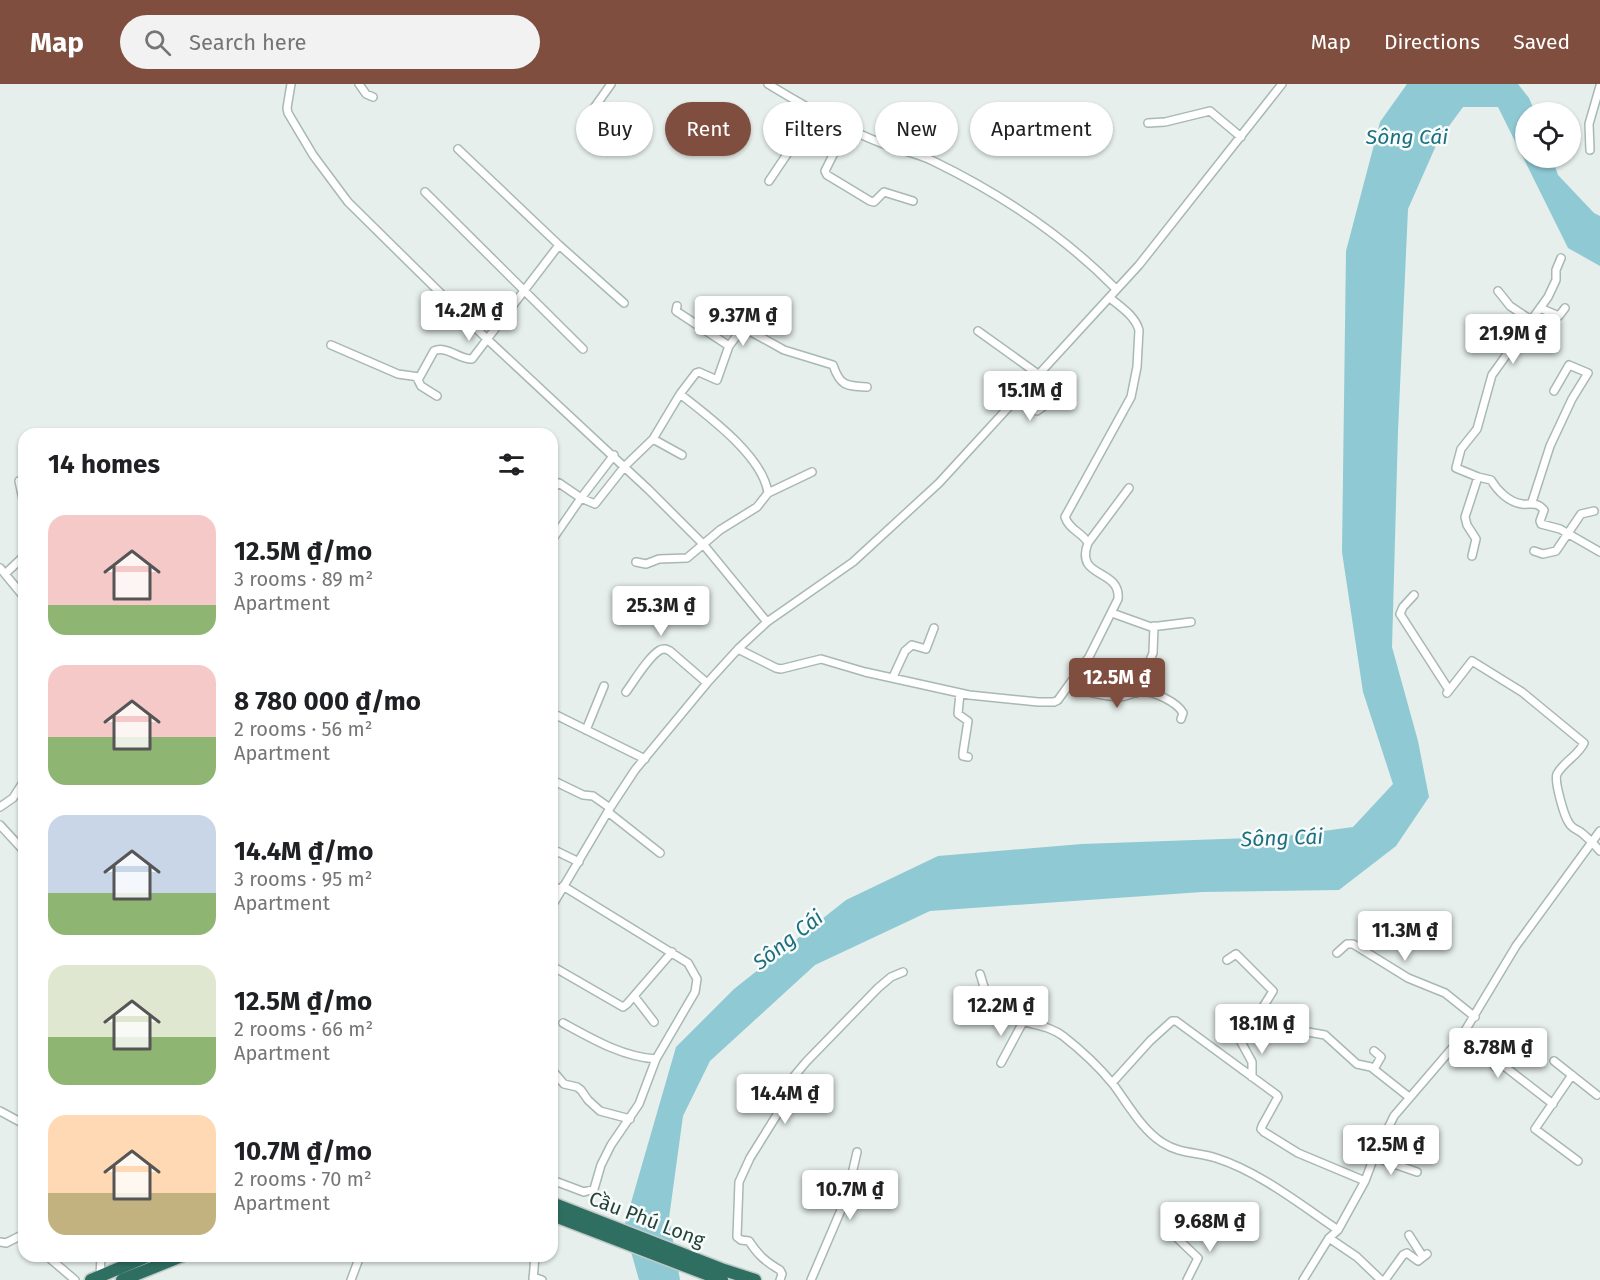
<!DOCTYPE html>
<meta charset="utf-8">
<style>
body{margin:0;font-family:"Fira Sans",sans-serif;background:#f2f2f2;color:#202124;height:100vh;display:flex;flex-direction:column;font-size:22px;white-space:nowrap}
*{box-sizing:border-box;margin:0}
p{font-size:20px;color:#757577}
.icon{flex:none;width:33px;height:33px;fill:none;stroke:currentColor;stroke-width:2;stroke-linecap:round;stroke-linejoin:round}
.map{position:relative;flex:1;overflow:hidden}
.sheet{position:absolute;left:18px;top:344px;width:540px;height:834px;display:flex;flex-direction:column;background:#fff;border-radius:18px;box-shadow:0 2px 4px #0004}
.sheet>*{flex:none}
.top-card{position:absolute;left:576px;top:18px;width:570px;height:54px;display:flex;gap:12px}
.controls{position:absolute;left:1515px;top:18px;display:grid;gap:12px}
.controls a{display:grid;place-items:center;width:66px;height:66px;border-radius:50%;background:#fff;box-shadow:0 2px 4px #0004;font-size:30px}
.price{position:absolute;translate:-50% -51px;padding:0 14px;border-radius:6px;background:#fff;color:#222;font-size:20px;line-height:39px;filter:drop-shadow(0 2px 3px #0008)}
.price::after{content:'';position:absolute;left:50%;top:36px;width:18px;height:14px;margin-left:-9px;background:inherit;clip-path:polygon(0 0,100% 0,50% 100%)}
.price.on{background:#7f4e3f;color:#fff}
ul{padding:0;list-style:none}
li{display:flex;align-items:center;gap:18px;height:150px;padding:0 30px}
li span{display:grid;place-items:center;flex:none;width:168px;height:120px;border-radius:18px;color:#555}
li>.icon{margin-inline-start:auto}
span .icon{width:72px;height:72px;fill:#fffc;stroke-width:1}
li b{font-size:26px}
h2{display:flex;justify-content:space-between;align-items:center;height:72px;padding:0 30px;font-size:26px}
.tag{padding:0 21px;border-radius:27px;background:#fff;box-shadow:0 2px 4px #0004;font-size:21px;line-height:54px}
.tag.on{background:#7f4e3f;color:#fff}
header{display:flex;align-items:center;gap:36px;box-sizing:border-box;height:84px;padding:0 30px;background:#7f4e3f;color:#fff}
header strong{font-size:28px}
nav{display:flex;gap:33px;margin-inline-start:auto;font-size:21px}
.search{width:420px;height:54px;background:#f2f2f2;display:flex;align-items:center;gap:15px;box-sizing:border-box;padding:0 21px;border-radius:33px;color:#757577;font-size:22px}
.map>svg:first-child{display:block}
</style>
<header>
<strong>Map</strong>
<div class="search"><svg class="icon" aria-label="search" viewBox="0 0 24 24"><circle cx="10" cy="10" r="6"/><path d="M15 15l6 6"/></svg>Search here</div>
<nav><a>Map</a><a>Directions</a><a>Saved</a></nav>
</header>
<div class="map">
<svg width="1600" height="1196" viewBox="0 0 1600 1196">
<rect width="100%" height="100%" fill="#e6efeb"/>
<path fill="#8ec9d4" d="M1407,0H1518L1529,14L1535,28H1526V74H1552L1558,91L1594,129L1600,132V182L1568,164L1498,23H1463L1438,57L1408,125L1398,347L1392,563L1418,657L1429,713L1396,762L1339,806L1202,808L930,827L815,881L710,977L683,1032L669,1134L680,1196H639L624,1143L676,963L734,905L846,816L938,772L1082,760L1279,753L1353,743L1393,700L1363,608L1342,468L1346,167L1380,38Z"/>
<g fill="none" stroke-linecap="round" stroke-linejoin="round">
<g stroke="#a8b8b2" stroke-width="10">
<path id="street" d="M291,0L287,24L288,29L313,71L348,118L487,255L649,406L703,460L767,538
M359,0L366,10L373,13
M768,0C804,22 842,44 881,59C898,66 917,69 933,77C1001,110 1063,151 1116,205
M589,31L611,0
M1148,39L1165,38L1210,27L1241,53
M847,43L825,87L827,91L870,117L874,118L884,108L913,117
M458,65L559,161L624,219
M1590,66L1589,40L1600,2
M769,97L816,27
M425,108L583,265
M1498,207L1510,222L1531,236
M677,222L676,227L729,262
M1540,224L1559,232L1565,224
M978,247L1038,290
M331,261L398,290L419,293
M437,312L421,302L418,296L434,267C446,261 460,276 472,275L559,161
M1014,317L1037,327L1044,322
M653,355L680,310L696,289L699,288L717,296L729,262L742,245H746L784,266L833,281C840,302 846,302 867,303
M1478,393L1456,384L1461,365L1477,345L1492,291L1548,213L1556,196V186L1561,174
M19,397L24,420
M552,405L559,399L581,414L614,371
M768,409L812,388
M1532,418L1550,362L1572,315L1588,289L1569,281L1554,307
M552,456L581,414L595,420L625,382L653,355L682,371
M1088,459L1129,404
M1534,467L1543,470L1556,467L1581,430L1594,427
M1472,472L1476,455L1467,441L1465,433L1478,393L1491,396C1497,406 1508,418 1522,420C1531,421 1536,417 1544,426L1540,437L1541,440L1560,445L1600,468
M636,478L646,480L659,475L687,474L720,446L757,423L768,409C763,372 708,332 680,310
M0,484L24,513
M5,490L24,472
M1414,511L1403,523L1400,530L1449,606
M1112,529L1151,543L1191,538
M738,565L776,584L781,585L821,575L865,588L969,611L1038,618H1054L1058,616L1089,573L1118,515C1121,484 1074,495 1088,459C1082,448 1069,446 1065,433L1131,313L1137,283L1139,246C1135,232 1121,223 1110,214
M893,593L905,567L912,561L926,565L934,544
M1069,601C1085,608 1102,612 1119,613C1128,613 1135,607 1142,607C1155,608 1177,618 1183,629L1181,635
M626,608C634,597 649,572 660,566C664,564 666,565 670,567L707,599
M960,609L958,630L968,637L963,669V672L968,673
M1136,609L1153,569L1154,542
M1447,609L1472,577L1522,608L1584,659C1578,672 1564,677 1557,690C1554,697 1564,732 1569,739C1572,745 1579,746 1583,750C1589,755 1595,761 1600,767
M552,629L645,675
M586,646L604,602
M552,696L583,711L593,712L610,724
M0,723L13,714L24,697
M608,728L660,769
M0,741L24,767
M552,765L579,778
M552,803L561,805
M552,822L610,724L635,686L707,599L738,565L767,538L853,478L939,399L1139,181L1282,0
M1337,869L1347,860H1353L1408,894L1445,909L1475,933
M1227,876L1236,870L1273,907L1258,931L1291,945L1325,951L1357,980L1371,983L1409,1013
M552,882L623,923L627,920L672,868
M980,890C982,895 983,902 986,907C990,916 1016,935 1025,938C1039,942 1051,943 1063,952C1081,966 1099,983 1113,1000C1128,1020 1142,1046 1163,1059C1180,1070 1198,1068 1216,1074C1258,1087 1301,1121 1338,1146
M634,912L654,938
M563,939C592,955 623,973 656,975
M1464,948L1483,965L1495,983L1504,982L1553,1020
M1240,956L1252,978V993
M1554,977L1597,1011
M1001,979L1023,938
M1374,985L1381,973L1374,967
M552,986L564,1000L577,1003L581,1006L588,1016L600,1027L630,1035
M1572,991L1535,1045L1578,1077
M1112,999L1150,957L1172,937H1176L1277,1011L1278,1013L1262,1042L1261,1045L1264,1048L1298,1069L1365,1097
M0,1027L24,1040
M1374,1073L1417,1088
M24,1096V1106
M552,1096L584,1108L594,1105L601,1081L611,1061L639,1020L656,975L695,908L697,895L688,879L563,802
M1409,1151L1423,1173
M1176,1153L1198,1174L1187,1196
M1329,1154L1357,1173L1381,1196
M0,1158L6,1159L22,1151L24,1153
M47,1172L75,1196
M100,1193L101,1172
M533,1193L542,1196
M351,1196L360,1172
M533,1196L535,1172
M780,1196L782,1190L780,1186C766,1178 758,1171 749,1157L741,1156L737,1153L739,1098L750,1074L788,1013L791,996L806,978L878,904L891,893L903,888
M811,1196L847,1112L857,1068
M1303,1196L1329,1154L1338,1146L1349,1126L1365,1097L1374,1073L1394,1032L1460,955L1516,862L1600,747
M1385,1196L1403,1171L1407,1169L1418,1177L1427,1170"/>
</g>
<g stroke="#c2cac8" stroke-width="15">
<path id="highway" d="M552,1119L724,1186L755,1196
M552,1131L722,1196
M91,1196L148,1172
M122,1196L182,1172"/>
</g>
<use href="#street" stroke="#fff" stroke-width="7"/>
<use href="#highway" stroke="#2f6f62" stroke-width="12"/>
</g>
<g text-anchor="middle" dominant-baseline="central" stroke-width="5" stroke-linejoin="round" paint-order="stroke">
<g font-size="20" fill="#24423a" stroke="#f7fbf9">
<text transform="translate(647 1135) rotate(21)">Cầu Phú Long</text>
</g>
<g font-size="21" font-style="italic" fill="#1c6f80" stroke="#f7fbf9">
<text x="1407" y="53">Sông Cái</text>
<text transform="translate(1282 754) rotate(-2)">Sông Cái</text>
<text transform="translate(788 856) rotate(-38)">Sông Cái</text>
</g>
</g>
</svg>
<div class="controls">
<a><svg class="icon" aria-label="locate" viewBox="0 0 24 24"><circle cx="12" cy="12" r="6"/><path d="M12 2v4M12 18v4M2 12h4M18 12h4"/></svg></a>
</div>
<b class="price" style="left:469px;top:258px">14.2M ₫</b>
<b class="price" style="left:743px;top:263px">9.37M ₫</b>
<b class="price" style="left:1513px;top:281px">21.9M ₫</b>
<b class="price" style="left:1030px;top:338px">15.1M ₫</b>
<b class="price" style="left:661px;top:553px">25.3M ₫</b>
<b class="price on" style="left:1117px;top:625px">12.5M ₫</b>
<b class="price" style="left:1405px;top:878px">11.3M ₫</b>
<b class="price" style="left:1001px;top:953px">12.2M ₫</b>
<b class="price" style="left:1262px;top:971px">18.1M ₫</b>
<b class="price" style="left:1498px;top:995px">8.78M ₫</b>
<b class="price" style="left:785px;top:1041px">14.4M ₫</b>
<b class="price" style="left:1391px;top:1092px">12.5M ₫</b>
<b class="price" style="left:850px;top:1137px">10.7M ₫</b>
<b class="price" style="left:1210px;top:1169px">9.68M ₫</b>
<div class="top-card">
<a class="tag">Buy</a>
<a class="tag on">Rent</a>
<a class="tag">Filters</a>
<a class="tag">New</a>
<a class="tag">Apartment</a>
</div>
<section class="sheet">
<h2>14 homes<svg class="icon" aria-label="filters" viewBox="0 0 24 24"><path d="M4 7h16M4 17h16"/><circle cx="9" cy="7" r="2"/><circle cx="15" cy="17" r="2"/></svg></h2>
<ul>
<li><span style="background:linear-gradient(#f6c9c9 75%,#8fb573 0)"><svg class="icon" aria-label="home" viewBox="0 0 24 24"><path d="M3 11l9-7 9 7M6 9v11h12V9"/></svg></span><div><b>12.5M ₫/mo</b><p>3 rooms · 89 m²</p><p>Apartment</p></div></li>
<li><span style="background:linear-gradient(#f6c9c9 60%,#8fb573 0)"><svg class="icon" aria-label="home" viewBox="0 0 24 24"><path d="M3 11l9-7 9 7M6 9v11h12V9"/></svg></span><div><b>8 780 000 ₫/mo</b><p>2 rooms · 56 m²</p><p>Apartment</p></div></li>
<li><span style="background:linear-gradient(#c9d6e8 65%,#8fb573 0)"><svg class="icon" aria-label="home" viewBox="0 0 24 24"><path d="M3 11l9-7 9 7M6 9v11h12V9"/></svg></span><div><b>14.4M ₫/mo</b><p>3 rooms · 95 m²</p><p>Apartment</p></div></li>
<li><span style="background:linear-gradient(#dfe7d0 60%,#8fb573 0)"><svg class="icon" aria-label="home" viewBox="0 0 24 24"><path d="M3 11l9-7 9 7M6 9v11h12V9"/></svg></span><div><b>12.5M ₫/mo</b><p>2 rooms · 66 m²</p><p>Apartment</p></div></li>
<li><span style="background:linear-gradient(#ffd9b3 65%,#c2b280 0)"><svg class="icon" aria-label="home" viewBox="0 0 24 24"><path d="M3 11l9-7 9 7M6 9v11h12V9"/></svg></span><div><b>10.7M ₫/mo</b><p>2 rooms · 70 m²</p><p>Apartment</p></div></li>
</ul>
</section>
</div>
